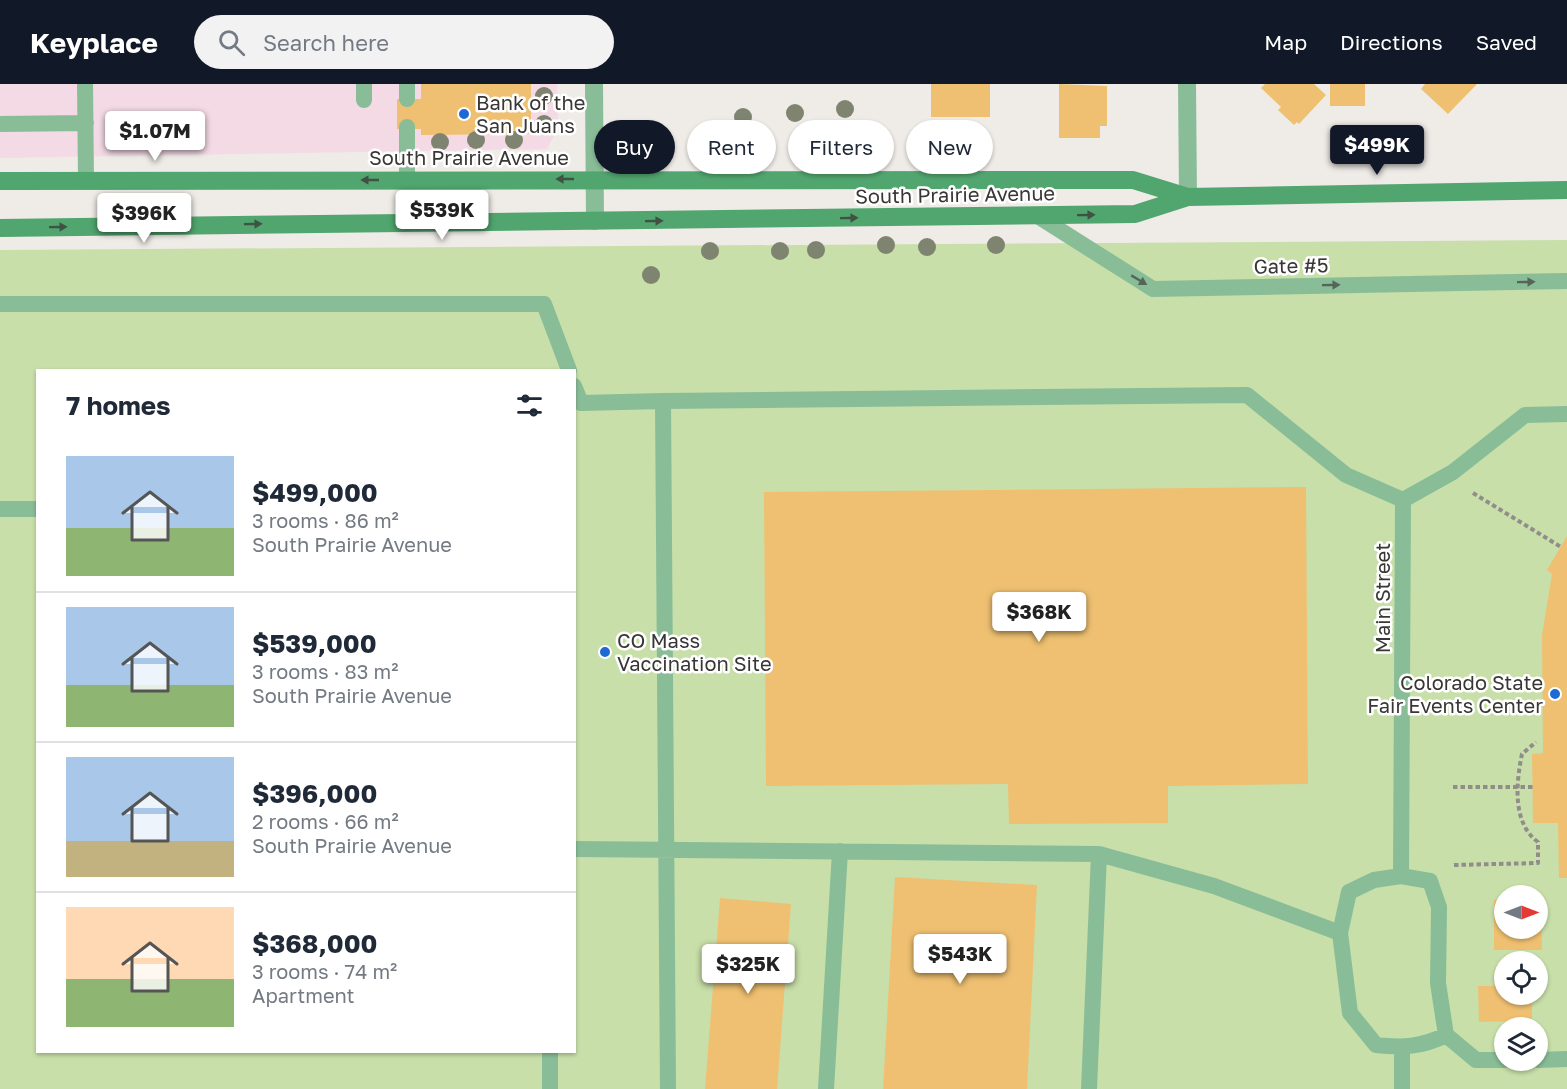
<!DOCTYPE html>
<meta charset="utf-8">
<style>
body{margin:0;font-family:"Golos Text",sans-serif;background:#f2f2f3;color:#1f2937;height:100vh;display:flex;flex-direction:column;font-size:22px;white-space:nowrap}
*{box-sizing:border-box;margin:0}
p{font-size:20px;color:#747a83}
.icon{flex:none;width:33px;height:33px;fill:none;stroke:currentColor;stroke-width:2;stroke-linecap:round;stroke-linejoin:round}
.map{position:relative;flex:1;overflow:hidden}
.side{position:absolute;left:36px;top:285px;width:540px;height:684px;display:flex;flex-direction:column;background:#fff;border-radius:0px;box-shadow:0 2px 4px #0004}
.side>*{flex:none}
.top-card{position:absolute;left:594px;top:36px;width:570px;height:54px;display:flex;gap:12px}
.needle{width:39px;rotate:90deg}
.fabs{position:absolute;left:1494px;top:801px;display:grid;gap:12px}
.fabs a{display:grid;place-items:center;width:54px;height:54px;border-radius:50%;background:#fff;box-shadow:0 2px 4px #0004;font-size:30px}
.price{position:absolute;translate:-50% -51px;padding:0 14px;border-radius:6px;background:#fff;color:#222;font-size:20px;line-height:39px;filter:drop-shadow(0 2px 3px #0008)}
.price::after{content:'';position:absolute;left:50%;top:36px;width:18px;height:14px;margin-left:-9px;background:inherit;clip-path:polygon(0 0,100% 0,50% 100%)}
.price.active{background:#111827;color:#fff}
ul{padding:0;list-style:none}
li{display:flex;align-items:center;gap:18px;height:150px;padding:0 30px}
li+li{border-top:2px solid #e0e1e3}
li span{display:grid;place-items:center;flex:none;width:168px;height:120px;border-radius:0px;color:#555}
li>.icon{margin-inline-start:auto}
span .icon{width:72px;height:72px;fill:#fffc;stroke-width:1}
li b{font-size:26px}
h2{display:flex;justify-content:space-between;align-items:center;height:72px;padding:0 30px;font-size:26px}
.tag{padding:0 21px;border-radius:27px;background:#fff;box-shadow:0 2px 4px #0004;font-size:21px;line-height:54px}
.tag.active{background:#111827;color:#fff}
header{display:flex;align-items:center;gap:36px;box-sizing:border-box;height:84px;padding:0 30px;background:#111827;color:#fff}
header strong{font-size:28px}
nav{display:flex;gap:33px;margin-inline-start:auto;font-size:21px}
.search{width:420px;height:54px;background:#f2f2f3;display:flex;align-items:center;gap:15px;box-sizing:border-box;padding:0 21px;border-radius:33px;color:#747a83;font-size:22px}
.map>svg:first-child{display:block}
</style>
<header>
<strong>Keyplace</strong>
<div class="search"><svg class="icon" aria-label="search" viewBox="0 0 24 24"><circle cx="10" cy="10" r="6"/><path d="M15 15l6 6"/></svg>Search here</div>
<nav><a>Map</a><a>Directions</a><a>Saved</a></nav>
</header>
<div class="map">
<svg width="1567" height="1005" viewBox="0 0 1567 1005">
<rect width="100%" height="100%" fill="#efebe7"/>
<path fill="#f3dae4" d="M0,0H557L558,44L547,65L0,74Z"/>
<path fill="#c8dfa9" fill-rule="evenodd" d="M1567,156V1005H0V166ZM38,286H574V968H38ZM1504,812H1538V844H1504ZM1504,878H1538V910H1504ZM1504,944H1538V976H1504Z"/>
<path fill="#efc071" d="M421,0H531V50L421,51V45H397V15H421Z
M931,0H990V33H931Z
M1059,0L1107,2V42H1100V54H1059Z
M1265,0H1314L1326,11L1299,40L1297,38L1294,41L1278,26L1281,23L1261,4Z
M1330,0H1365V22H1330Z
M1425,0H1477L1448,30L1421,5Z
M1306,403L1308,700L1168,702V739L1009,740L1008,700L766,702L764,408Z
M1567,452V794H1559L1558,739H1533L1532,670L1543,669L1542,551L1552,490L1547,486Z
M895,793L1037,801L1027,1005H883Z
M720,814L791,820L777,1005H705Z
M1494,816H1504V844H1538V816H1541L1542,866H1494Z
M1478,902H1504V910H1532V937L1479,938Z"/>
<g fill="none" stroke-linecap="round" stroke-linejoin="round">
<path stroke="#908d8b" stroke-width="4" stroke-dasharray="4.5 3" stroke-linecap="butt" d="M1473,409L1561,463
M1453,703H1533
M1454,781L1538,779V758C1512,739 1516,699 1522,670L1536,658"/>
<path stroke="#89bd97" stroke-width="16" d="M85,0L86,96
M364,0V16
M407,0V15
M0,40L86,39
M407,43V96
M1036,131L1153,205L1567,197
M0,220H544L569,286
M574,302L581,319L663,317
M1403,416L1453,388L1525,331L1567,330
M0,425H38
M574,765L1099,770L1214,802L1340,849
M1401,792L1430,797L1439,823L1438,899L1446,951C1422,963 1402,964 1376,961L1350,929L1340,849L1349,808L1374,796Z
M1401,792L1403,416
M1446,951L1476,976H1504
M1402,964V1005
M550,968V1005
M1538,976L1567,975
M668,1005L663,317L1247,311L1346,391L1403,416
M826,1005L840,767
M1089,1005L1099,770"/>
<path stroke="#89bd97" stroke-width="18" d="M1187,0L1188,113"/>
<path stroke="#89bd97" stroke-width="18" d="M594,0L595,137"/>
<path stroke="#51a56e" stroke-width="18" d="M0,97L1133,96L1188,113
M0,144L1135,130L1188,113L1567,106"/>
</g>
<g fill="#7f8470">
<circle cx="544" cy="12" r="9"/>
<circle cx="845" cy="25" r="9"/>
<circle cx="795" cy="29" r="9"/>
<circle cx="743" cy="33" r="9"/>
<circle cx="544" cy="40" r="9"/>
<circle cx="476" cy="56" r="9"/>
<circle cx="514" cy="56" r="9"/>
<circle cx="440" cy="58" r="9"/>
<circle cx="886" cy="161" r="9"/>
<circle cx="996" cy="161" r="9"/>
<circle cx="927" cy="163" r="9"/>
<circle cx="816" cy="166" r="9"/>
<circle cx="710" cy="167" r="9"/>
<circle cx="780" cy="167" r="9"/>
<circle cx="651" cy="191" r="9"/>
</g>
<defs><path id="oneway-solid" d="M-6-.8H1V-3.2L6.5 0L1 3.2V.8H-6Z" transform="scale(1.5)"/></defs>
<g fill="#3f5244">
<use href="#oneway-solid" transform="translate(565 95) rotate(180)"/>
<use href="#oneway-solid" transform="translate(370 96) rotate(180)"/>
<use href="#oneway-solid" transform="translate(1086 131) rotate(-1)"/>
<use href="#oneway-solid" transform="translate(849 134) rotate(-1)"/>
<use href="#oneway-solid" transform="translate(654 137) rotate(-1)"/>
<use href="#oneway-solid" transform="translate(253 140) rotate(-1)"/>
<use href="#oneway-solid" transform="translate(58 143) rotate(-1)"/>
</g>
<g fill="#556658">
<use href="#oneway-solid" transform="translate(1139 196) rotate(31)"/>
<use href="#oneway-solid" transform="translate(1526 198) rotate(-1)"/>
<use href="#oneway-solid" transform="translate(1331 201) rotate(-1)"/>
</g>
<g fill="#1e6ad5" stroke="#fff" stroke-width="2">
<circle cx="464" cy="30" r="6"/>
<circle cx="605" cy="568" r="6"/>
<circle cx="1555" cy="610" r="6"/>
</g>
<g text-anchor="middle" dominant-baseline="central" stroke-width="5" stroke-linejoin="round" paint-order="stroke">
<g font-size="20" fill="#393736" stroke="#fff" text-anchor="start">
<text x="476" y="18">Bank of the<tspan x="476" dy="23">San Juans</tspan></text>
<text x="617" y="556">CO Mass<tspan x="617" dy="23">Vaccination Site</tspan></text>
<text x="1543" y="598" text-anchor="end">Colorado State<tspan x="1543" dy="23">Fair Events Center</tspan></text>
</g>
<g font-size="20" fill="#393736" stroke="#fff">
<text x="469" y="73">South Prairie Avenue</text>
<text transform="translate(955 110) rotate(-1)">South Prairie Avenue</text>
<text transform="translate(1291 181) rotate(-1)">Gate #5</text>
<text transform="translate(1382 514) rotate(-90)">Main Street</text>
</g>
</g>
</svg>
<div class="fabs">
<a><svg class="needle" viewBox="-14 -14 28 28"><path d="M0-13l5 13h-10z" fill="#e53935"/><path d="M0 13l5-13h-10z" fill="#747a83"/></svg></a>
<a><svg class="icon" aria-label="locate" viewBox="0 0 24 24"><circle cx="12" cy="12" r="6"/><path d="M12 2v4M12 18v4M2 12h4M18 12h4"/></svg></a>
<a><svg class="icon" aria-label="layers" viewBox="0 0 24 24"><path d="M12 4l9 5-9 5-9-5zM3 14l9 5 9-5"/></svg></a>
</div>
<b class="price" style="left:155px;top:78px">$1.07M</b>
<b class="price active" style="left:1377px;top:92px">$499K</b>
<b class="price" style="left:442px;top:157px">$539K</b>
<b class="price" style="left:144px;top:160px">$396K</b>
<b class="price" style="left:1039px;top:559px">$368K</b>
<b class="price" style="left:960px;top:901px">$543K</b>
<b class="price" style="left:748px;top:911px">$325K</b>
<div class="top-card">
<a class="tag active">Buy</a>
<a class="tag">Rent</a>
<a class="tag">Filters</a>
<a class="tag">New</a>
</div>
<section class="side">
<h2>7 homes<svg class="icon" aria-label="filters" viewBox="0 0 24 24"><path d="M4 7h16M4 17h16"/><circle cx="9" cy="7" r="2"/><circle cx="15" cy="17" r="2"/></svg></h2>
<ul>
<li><span style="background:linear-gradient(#a9c7e8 60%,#8fb573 0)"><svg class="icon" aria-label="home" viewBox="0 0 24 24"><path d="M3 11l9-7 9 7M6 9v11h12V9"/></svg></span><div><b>$499,000</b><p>3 rooms · 86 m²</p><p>South Prairie Avenue</p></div></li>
<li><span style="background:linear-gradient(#a9c7e8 65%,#8fb573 0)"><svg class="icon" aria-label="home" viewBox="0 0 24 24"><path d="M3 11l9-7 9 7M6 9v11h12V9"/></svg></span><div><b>$539,000</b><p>3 rooms · 83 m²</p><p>South Prairie Avenue</p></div></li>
<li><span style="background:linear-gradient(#a9c7e8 70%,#c2b280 0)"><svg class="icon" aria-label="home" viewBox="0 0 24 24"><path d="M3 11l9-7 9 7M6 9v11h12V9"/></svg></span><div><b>$396,000</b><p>2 rooms · 66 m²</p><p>South Prairie Avenue</p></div></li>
<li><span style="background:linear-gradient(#ffd9b3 60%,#8fb573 0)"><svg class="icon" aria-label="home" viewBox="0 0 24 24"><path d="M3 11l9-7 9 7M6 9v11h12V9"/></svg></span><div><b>$368,000</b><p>3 rooms · 74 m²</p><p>Apartment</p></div></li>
</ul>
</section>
</div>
